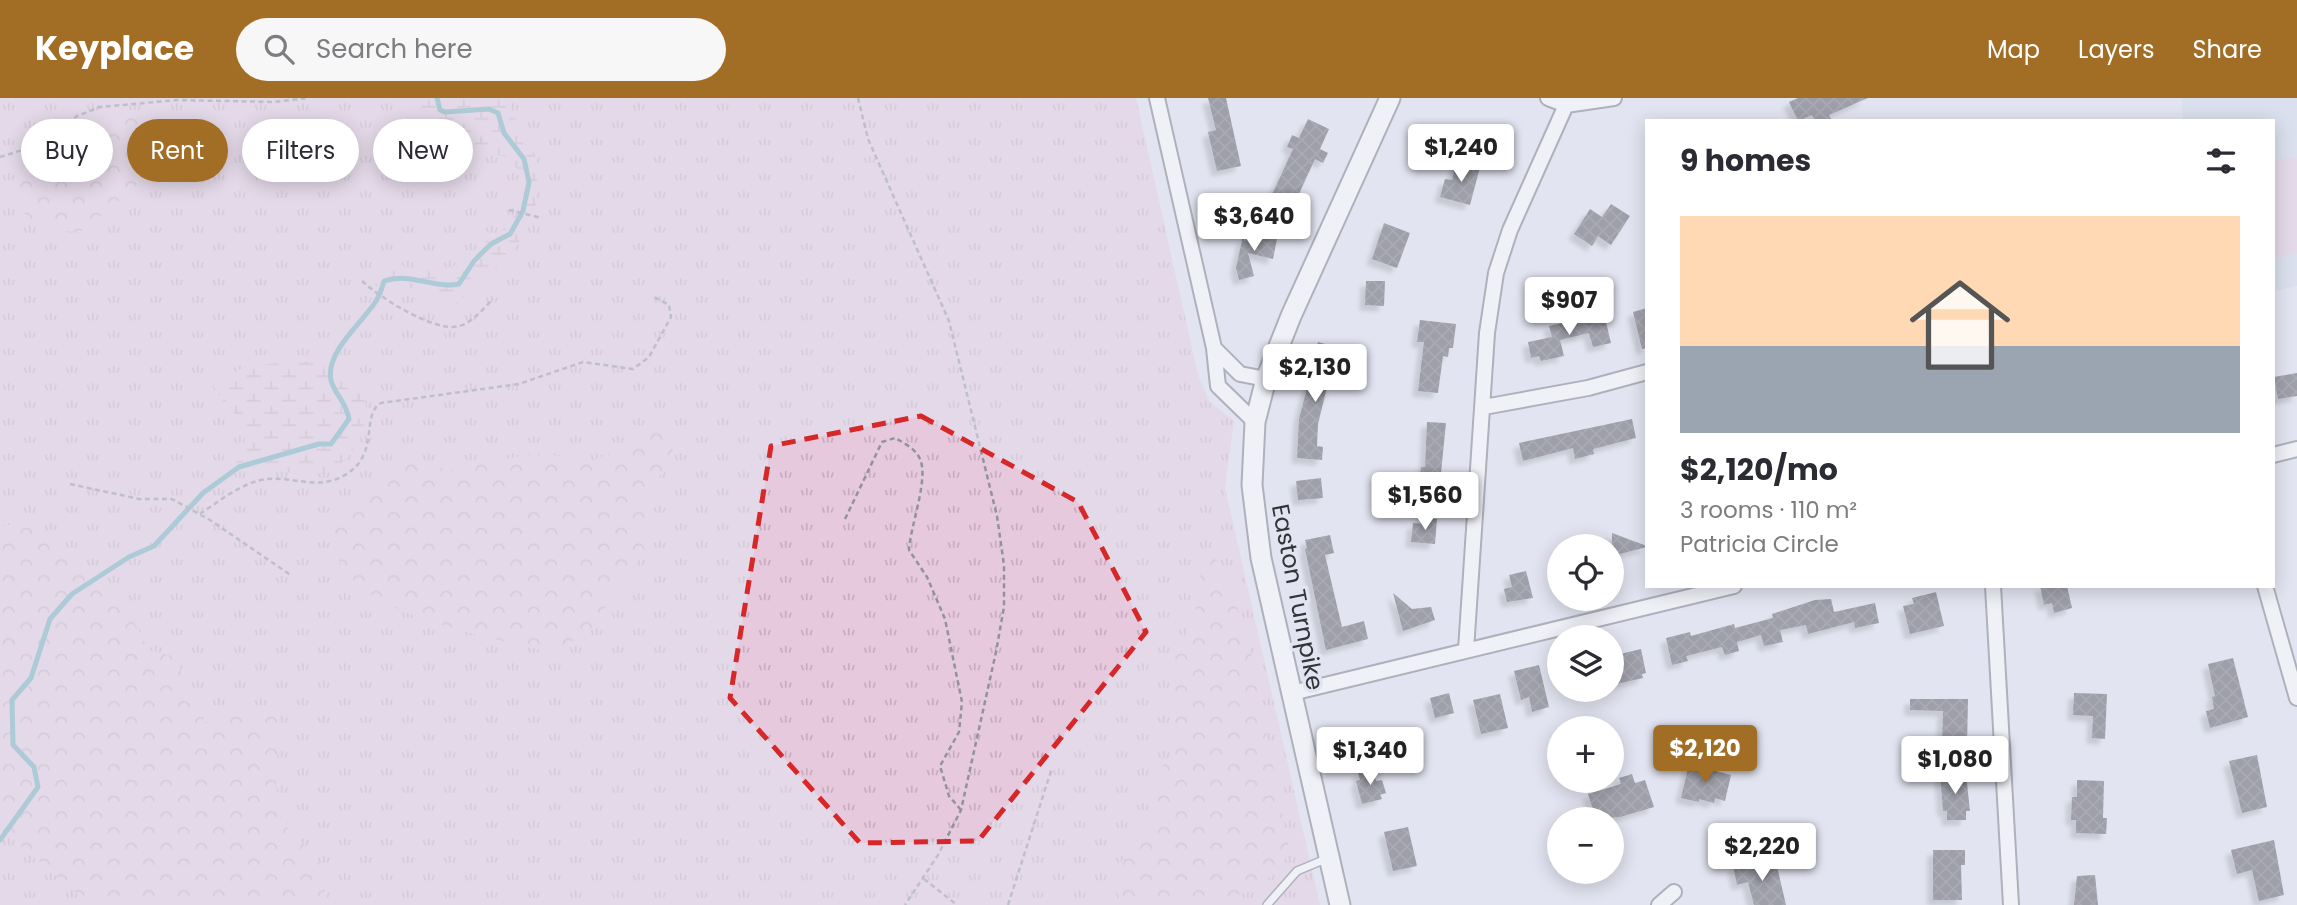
<!DOCTYPE html>
<meta charset="utf-8">
<style>
body{margin:0;font-family:Poppins,sans-serif;background:#f7f7f7;color:#2b2b33;height:100vh;display:flex;flex-direction:column;font-size:26px;white-space:nowrap}
*{box-sizing:border-box;margin:0}
p{font-size:23px;color:#7c7c81}
.icon{flex:none;width:38px;height:38px;fill:none;stroke:currentColor;stroke-width:2;stroke-linecap:round;stroke-linejoin:round}
.map{position:relative;flex:1;overflow:hidden}
.drawer{position:absolute;left:1645px;top:21px;width:630px;height:469px;display:flex;flex-direction:column;background:#fff;border-radius:0px;box-shadow:0 4px 18px #0003}
.drawer>*{flex:none}
.guide{position:absolute;left:21px;top:21px;width:665px;height:63px;display:flex;gap:14px}
.fabs{position:absolute;left:1547px;top:436px;display:grid;gap:14px}
.fabs a{display:grid;place-items:center;width:77px;height:77px;border-radius:50%;background:#fff;box-shadow:0 4px 18px #0003;font-size:35px}
.price{position:absolute;translate:-50% -60px;padding:0 16px;border-radius:7px;background:#fff;color:#222;font-size:23px;line-height:46px;filter:drop-shadow(0 2px 4px #0008)}
.price::after{content:'';position:absolute;left:50%;top:42px;width:21px;height:16px;margin-left:-10px;background:inherit;clip-path:polygon(0 0,100% 0,50% 100%)}
.price.on{background:#a26e26;color:#fff}
ul{padding:0;list-style:none}
li{display:grid;align-content:center;gap:14px;height:371px;padding:0 35px}
li+li{border-top:2px solid #e1e1e2}
li span{display:grid;place-items:center;height:217px;border-radius:0px;color:#555}
li>.icon{margin-inline-start:auto}
span .icon{width:126px;height:126px;fill:#fffc;stroke-width:1}
li b{font-size:30px}
h2{display:flex;justify-content:space-between;align-items:center;height:84px;padding:0 35px;font-size:30px}
.pill{padding:0 24px;border-radius:32px;background:#fff;box-shadow:0 4px 18px #0003;font-size:24px;line-height:63px}
.pill.on{background:#a26e26;color:#fff}
header{display:flex;align-items:center;gap:42px;box-sizing:border-box;height:98px;padding:0 35px;background:#a26e26;color:#fff}
header strong{font-size:33px}
nav{display:flex;gap:38px;margin-inline-start:auto;font-size:24px}
.search{width:490px;height:63px;background:#f7f7f7;display:flex;align-items:center;gap:18px;box-sizing:border-box;padding:0 24px;border-radius:38px;color:#7c7c81;font-size:26px}
.map>svg:first-child{display:block}
</style>
<header>
<strong>Keyplace</strong>
<div class="search"><svg class="icon" aria-label="search" viewBox="0 0 24 24"><circle cx="10" cy="10" r="6"/><path d="M15 15l6 6"/></svg>Search here</div>
<nav><a>Map</a><a>Layers</a><a>Share</a></nav>
</header>
<div class="map">
<svg width="2297" height="807" viewBox="0 0 2297 807">
<defs>
<pattern id="grass-tufts" width="24" height="20" patternUnits="userSpaceOnUse" patternTransform="scale(1.75)"><rect width="24" height="20" fill="#e7c9de"/><path d="M3 7l-1-3M5 7V3M7 7l1-3M15 17l-1-3M17 17v-4M19 17l1-3" fill="none" stroke="#c7adbf"/></pattern>
<pattern id="forest-crowns" width="20" height="18" patternUnits="userSpaceOnUse" patternTransform="scale(1.75)"><rect width="20" height="18" fill="#e7c9de"/><path d="M2 6a3 3 0 1 1 6 0M12 15a3 3 0 1 1 6 0" fill="none" stroke="#c7adbf"/></pattern>
<pattern id="wetland-marsh" width="20" height="14" patternUnits="userSpaceOnUse" patternTransform="scale(1.75)"><rect width="20" height="14" fill="#e7c9de"/><path d="M1 5h8M5 5V1M11 12h8M15 12V8" fill="none" stroke="#c7adbf"/></pattern>
<pattern id="building-cross-hatch" width="8" height="8" patternUnits="userSpaceOnUse" patternTransform="scale(1.75)"><rect width="8" height="8" fill="#4e4a54"/><path d="M0 0l8 8M0 8l8-8" fill="none" stroke="#65626a"/></pattern>
<filter id="shadow"><feDropShadow dx="-5.5" dy="5.5" stdDeviation="2" flood-color="#0004"/></filter>
</defs>
<rect width="100%" height="100%" fill="#e2e5f1"/>
<path fill="#d3d9eb" d="M2182,0H2297V188L2273,193V23H2182Z"/>
<path fill="url(#grass-tufts)" d="M0,0H1136L1198,277L1210,304L1234,323L1225,390L1320,807H0Z"/>
<path fill="url(#forest-crowns)" d="M146,17L162,20L183,39C151,75 120,105 80,134L45,131L18,111L15,86L35,58L76,48L107,23Z
M665,321L677,343L649,400L644,455L590,532L553,555C498,541 396,523 356,485C339,470 331,449 329,428L398,363L451,372L536,355L594,362L621,350L649,323Z
M23,426L81,462L124,506L149,552L175,559L204,625L241,608L279,616L276,689L289,732L318,760L328,807H91L0,731V428Z
M1213,452L1247,533L1290,755C1280,766 1269,782 1256,791C1219,807 1165,807 1122,807C1104,756 1141,753 1155,714C1159,702 1154,688 1158,676C1161,667 1172,657 1176,648L1171,601V561L1185,543L1195,514L1202,453Z"/>
<path fill="url(#wetland-marsh)" d="M424,0L505,1L537,61V104L527,132L514,151L451,211L422,192L398,187L385,196L375,187L386,173L401,168L435,171L454,168L508,127L519,110L523,92L517,70L506,58L461,52L424,31L419,14Z
M300,262C318,267 346,273 358,288C380,316 354,367 323,375C302,381 275,369 253,370C246,371 239,373 232,374C261,313 238,333 213,287L242,270Z"/>
<path fill="#e7c9de" d="M2297,59V156L2273,160V63Z"/>
<g fill="none" stroke-linecap="round" stroke-linejoin="round">
<path stroke="#6cabb6" stroke-width="5" d="M0,742L38,689L34,669L13,647L12,602L31,580L50,521L72,496L129,459L154,448L203,395L239,369L319,346H331L349,321C346,303 334,296 331,282C325,254 363,224 376,203C380,197 382,190 384,183C411,174 433,191 459,186L474,163L491,146L510,136L523,113L529,84L524,61L504,35L498,15L489,11L445,14L440,12L437,0"/>
</g>
<path fill="url(#building-cross-hatch)" filter="url(#shadow)" d="M1208,0H1226L1241,68L1217,73L1208,34L1216,32Z
M1798,0H1868L1829,17L1832,23H1815L1812,17L1798,23L1789,4Z
M1308,21L1329,31L1320,51L1328,55L1323,65L1315,61L1287,122L1265,112L1293,51L1287,49L1292,37L1299,40Z
M1457,63L1480,69L1470,107L1440,99L1445,81L1452,82Z
M1611,106L1630,118L1611,147L1598,138L1592,148L1574,136L1590,111L1602,119Z
M1384,125L1410,135L1397,170L1372,161Z
M1248,134L1277,141L1273,161L1248,155L1254,178L1239,182L1236,170L1243,138L1245,144Z
M1366,183H1385L1384,208L1365,207Z
M1647,210V250L1642,251L1633,214Z
M1586,220L1588,224L1605,220L1611,245L1593,249L1589,235L1560,242L1564,258L1541,263L1539,258L1531,260L1528,244L1552,239L1549,228Z
M1420,222L1456,226L1453,250H1449L1448,259L1443,258L1438,295L1418,293L1424,244H1417Z
M1318,244L1337,249L1318,326L1317,348L1323,349L1322,362L1297,360L1299,321L1307,290L1325,275L1311,271Z
M2297,275V298L2278,301L2274,279Z
M1632,321L1636,340L1593,351L1594,356L1575,361L1573,350L1523,363L1519,345Z
M1427,324L1446,325L1439,395L1418,393L1421,369H1425Z
M1321,380L1323,400L1298,402L1296,383Z
M1424,420L1437,421L1435,446L1411,444L1413,425L1424,426Z
M1612,435L1647,448V449L1612,458Z
M1330,437L1334,455L1325,457L1342,529L1364,523L1368,541L1326,552L1305,451L1307,450L1305,442Z
M1526,473L1533,500L1507,504L1504,491L1512,489L1509,477Z
M2040,488H2067L2072,510L2054,515L2052,505L2044,507Z
M1936,494L1944,528L1910,536L1903,508L1914,506L1912,500Z
M1393,495L1412,511L1431,509L1435,522L1403,533Z
M1831,501L1834,514L1875,505L1879,525L1855,530L1854,524L1808,536L1806,527L1780,532L1783,544L1764,548L1761,537L1737,544L1739,553L1725,557L1722,549L1686,558L1688,563L1672,567L1666,540L1690,534L1691,538L1734,526L1735,530L1773,520L1772,516L1815,502Z
M1641,551L1646,575L1642,576L1643,580L1612,587V558Z
M2233,560L2248,619L2210,630L2206,613L2214,611L2212,599L2215,598L2208,566Z
M1539,567L1549,609L1532,614L1529,599L1521,602L1514,573Z
M1449,595L1454,615L1435,620L1430,600Z
M2074,595L2107,596L2105,641L2092,640L2093,618L2073,617Z
M1500,596L1508,630L1481,636L1473,602Z
M1910,601H1968L1967,648H1942L1943,613L1910,612Z
M2257,657L2267,709L2242,715L2229,663Z
M1689,666L1731,677L1725,703L1715,700L1714,705L1699,701V704L1681,700Z
M1373,671L1376,683L1382,682L1386,695L1380,697L1382,701L1362,706L1356,683L1360,682L1358,674Z
M1632,676L1635,685L1645,682L1654,709L1620,719L1596,721L1588,696L1621,686L1619,680Z
M1940,676H1966L1970,713H1966V722H1947V713H1943Z
M2077,682L2104,683L2103,720H2107L2106,736L2076,735V722H2071L2072,699H2077Z
M1408,729L1417,768L1393,773L1384,734Z
M2274,742L2284,797L2259,803L2252,772L2237,776L2231,752Z
M1933,752H1965V767H1961L1962,802H1933Z
M1757,763L1758,768L1776,764L1786,807H1754L1748,784L1737,787L1733,768Z
M2095,777L2098,807H2074L2077,778Z"/>
<g fill="none" stroke-linecap="round" stroke-linejoin="round">
<g stroke="#6f727c" stroke-width="10">
<path id="service" d="M1267,807L1297,773L1328,760"/>
</g>
<g stroke="#6f727c" stroke-width="18">
<path id="minor" d="M1157,0L1214,250L1218,288L1255,324
M1548,0L1566,7L1614,0
M1214,250L1240,276L1266,281
M1484,309L1588,290L1647,274
M2273,357L2297,351
M1993,488L2011,807
M2265,488L2297,600
M1466,552L1487,235L1496,175L1510,132L1566,7
M1292,595L1734,488
M1659,807L1674,794"/>
</g>
<g stroke="#6f727c" stroke-width="23">
<path id="secondary" d="M1340,807L1261,460L1252,387L1255,324L1266,281L1291,218L1390,0"/>
</g>
<path stroke="#91939b" stroke-width="2.5" stroke-dasharray="5 3.5" stroke-linecap="butt" d="M858,0L868,41L949,223L997,418L1004,467V509L996,554L961,712L938,757L905,807
M0,59L38,47L77,18L100,9L177,2L274,4L308,0
M509,112L542,120
M362,183C379,199 435,235 459,228C472,225 483,211 493,201
M70,386L139,401H172L210,422L292,478
M200,416C218,404 239,387 261,382C290,376 317,394 345,377C381,356 360,317 381,305L519,286L583,264L633,271L649,259L671,219L669,207L654,199
M845,421L882,344L895,340C904,345 916,351 920,361C929,381 910,429 909,452L927,479L945,521L962,604L959,634L940,668L949,698L961,712
M924,781L957,807
M1008,807L1052,670"/>
<use href="#service" stroke="#fff" stroke-width="7"/>
<use href="#minor" stroke="#fff" stroke-width="14"/>
<use href="#secondary" stroke="#fff" stroke-width="19"/>
</g>
<path d="M0 0H2297V807H0ZM921,318L1078,404L1146,534L978,743L860,745L730,600L771,348Z" fill="#e2e5f1" fill-opacity=".55" fill-rule="evenodd"/>
<path fill="none" stroke="#d62828" stroke-width="5" stroke-dasharray="14 9" stroke-linejoin="round" d="M921,318L1078,404L1146,534L978,743L860,745L730,600L771,348Z"/>
<g text-anchor="middle" dominant-baseline="central" stroke-width="7" stroke-linejoin="round" paint-order="stroke">
<g font-size="24" fill="#333439" stroke="#e2e5f1">
<text transform="translate(1298 499) rotate(79)">Easton Turnpike</text>
</g>
</g>
</svg>
<div class="fabs">
<a><svg class="icon" aria-label="locate" viewBox="0 0 24 24"><circle cx="12" cy="12" r="6"/><path d="M12 2v4M12 18v4M2 12h4M18 12h4"/></svg></a>
<a><svg class="icon" aria-label="layers" viewBox="0 0 24 24"><path d="M12 4l9 5-9 5-9-5zM3 14l9 5 9-5"/></svg></a>
<a>+</a>
<a>−</a>
</div>
<b class="price" style="left:1461px;top:86px">$1,240</b>
<b class="price" style="left:1254px;top:155px">$3,640</b>
<b class="price" style="left:1569px;top:239px">$907</b>
<b class="price" style="left:1315px;top:306px">$2,130</b>
<b class="price" style="left:1425px;top:434px">$1,560</b>
<b class="price on" style="left:1705px;top:687px">$2,120</b>
<b class="price" style="left:1370px;top:689px">$1,340</b>
<b class="price" style="left:1955px;top:698px">$1,080</b>
<b class="price" style="left:1762px;top:785px">$2,220</b>
<div class="guide">
<a class="pill">Buy</a>
<a class="pill on">Rent</a>
<a class="pill">Filters</a>
<a class="pill">New</a>
</div>
<section class="drawer">
<h2>9 homes<svg class="icon" aria-label="filters" viewBox="0 0 24 24"><path d="M4 7h16M4 17h16"/><circle cx="9" cy="7" r="2"/><circle cx="15" cy="17" r="2"/></svg></h2>
<ul>
<li><span style="background:linear-gradient(#ffd9b3 60%,#9aa5b1 0)"><svg class="icon" aria-label="home" viewBox="0 0 24 24"><path d="M3 11l9-7 9 7M6 9v11h12V9"/></svg></span><div><b>$2,120/mo</b><p>3 rooms · 110 m²</p><p>Patricia Circle</p></div></li>
</ul>
</section>
</div>
